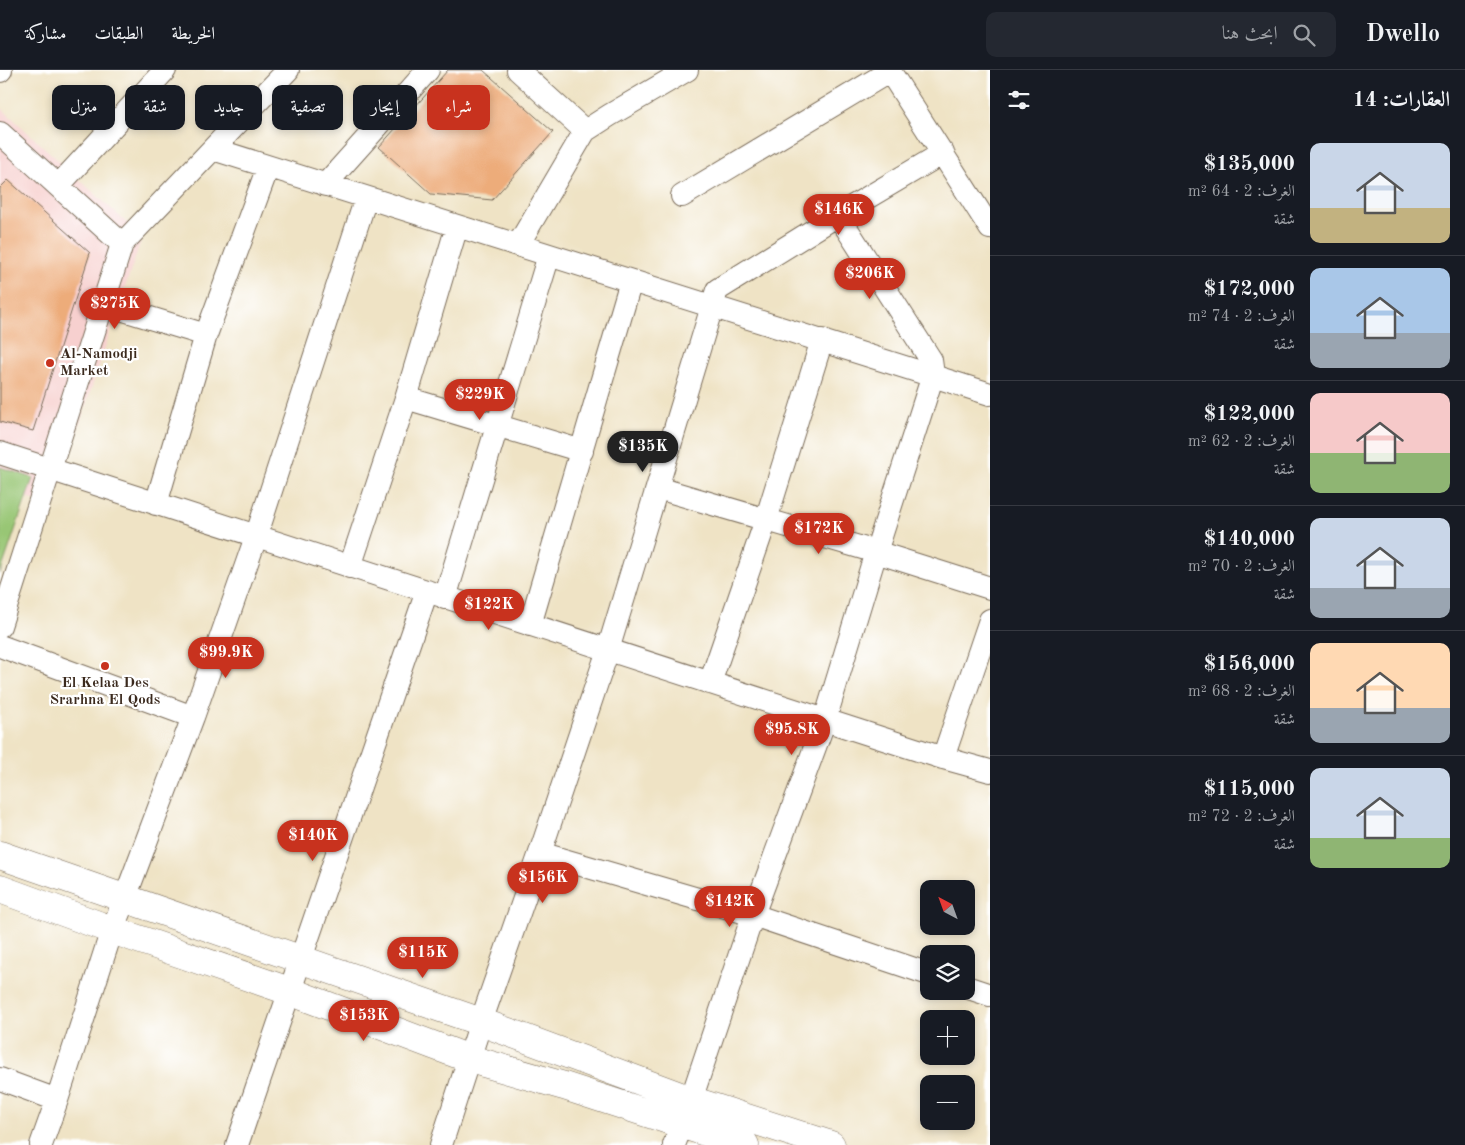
<!DOCTYPE html>
<html lang="ar">
<meta charset="utf-8">
<style>
body{margin:0;font-family:"Old Standard TT",Amiri,serif;background:#242831;color:#f1f3f6;direction:rtl;height:100vh;display:flex;flex-direction:column;font-size:19px;white-space:nowrap}
*{box-sizing:border-box;margin:0}
p{font-size:16px;color:#9ea1a6}
.icon{flex:none;width:28px;height:28px;fill:none;stroke:currentColor;stroke-width:2;stroke-linecap:round;stroke-linejoin:round}
.map{position:relative;flex:1;overflow:hidden;direction:ltr}
.side{display:flex;flex-direction:column;background:#171b24;width:475px}
.side>*{flex:none}
.top-card{position:absolute;left:15px;top:15px;width:475px;height:45px;direction:rtl;display:flex;gap:10px}
.needle{width:32px;rotate:319deg}
.buttons{position:absolute;left:920px;top:810px;display:grid;gap:10px}
.buttons a{display:grid;place-items:center;width:55px;height:55px;border-radius:10px;background:#171b24;box-shadow:0 2px 8px #0003;font-size:25px}
.price{position:absolute;translate:-50% -42px;padding:0 11px;border-radius:18px;background:#c8321e;color:#fff;font-size:16px;line-height:32px;filter:drop-shadow(0 1px 2px #0008)}
.price::after{content:'';position:absolute;left:50%;top:30px;width:15px;height:11px;margin-left:-8px;background:inherit;clip-path:polygon(0 0,100% 0,50% 100%)}
.price.current{background:#222;color:#fff}
ul{padding:0;list-style:none}
li{display:flex;align-items:center;gap:15px;height:125px;padding:0 15px}
li+li{border-top:1px solid #363941}
li span{display:grid;place-items:center;flex:none;width:140px;height:100px;border-radius:10px;color:#555}
li>.icon{margin-inline-start:auto}
span .icon{width:60px;height:60px;fill:#fffc;stroke-width:1}
li b{font-size:21px}
h2{display:flex;justify-content:space-between;align-items:center;height:60px;padding:0 15px;font-size:21px}
.chip{padding:0 18px;border-radius:10px;background:#171b24;box-shadow:0 2px 8px #0003;font-size:18px;line-height:45px}
.chip.current{background:#c8321e;color:#fff}
header{display:flex;align-items:center;gap:30px;box-sizing:border-box;height:70px;padding:0 25px;background:#171b24;border-bottom:1px solid #363941}
header strong{font-size:24px}
nav{display:flex;gap:28px;margin-inline-start:auto;font-size:18px}
.search{width:350px;height:45px;background:#242831;display:flex;align-items:center;gap:12px;box-sizing:border-box;padding:0 18px;border-radius:10px;color:#9ea1a6;font-size:19px}
main{display:flex;flex:1;min-height:0}
.map>svg:first-child{display:block}
</style>
<header>
<strong>Dwello</strong>
<div class="search"><svg class="icon" aria-label="search" viewBox="0 0 24 24"><circle cx="10" cy="10" r="6"/><path d="M15 15l6 6"/></svg>ابحث هنا</div>
<nav><a>الخريطة</a><a>الطبقات</a><a>مشاركة</a></nav>
</header>
<main>
<section class="side">
<h2>العقارات: 14<svg class="icon" aria-label="filters" viewBox="0 0 24 24"><path d="M4 7h16M4 17h16"/><circle cx="9" cy="7" r="2"/><circle cx="15" cy="17" r="2"/></svg></h2>
<ul>
<li><span style="background:linear-gradient(#c9d6e8 65%,#c2b280 0)"><svg class="icon" aria-label="home" viewBox="0 0 24 24"><path d="M3 11l9-7 9 7M6 9v11h12V9"/></svg></span><div><b>$135,000</b><p>الغرف: 2 · 64 m²</p><p>شقة</p></div></li>
<li><span style="background:linear-gradient(#a9c7e8 65%,#9aa5b1 0)"><svg class="icon" aria-label="home" viewBox="0 0 24 24"><path d="M3 11l9-7 9 7M6 9v11h12V9"/></svg></span><div><b>$172,000</b><p>الغرف: 2 · 74 m²</p><p>شقة</p></div></li>
<li><span style="background:linear-gradient(#f6c9c9 60%,#8fb573 0)"><svg class="icon" aria-label="home" viewBox="0 0 24 24"><path d="M3 11l9-7 9 7M6 9v11h12V9"/></svg></span><div><b>$122,000</b><p>الغرف: 2 · 62 m²</p><p>شقة</p></div></li>
<li><span style="background:linear-gradient(#c9d6e8 70%,#9aa5b1 0)"><svg class="icon" aria-label="home" viewBox="0 0 24 24"><path d="M3 11l9-7 9 7M6 9v11h12V9"/></svg></span><div><b>$140,000</b><p>الغرف: 2 · 70 m²</p><p>شقة</p></div></li>
<li><span style="background:linear-gradient(#ffd9b3 65%,#9aa5b1 0)"><svg class="icon" aria-label="home" viewBox="0 0 24 24"><path d="M3 11l9-7 9 7M6 9v11h12V9"/></svg></span><div><b>$156,000</b><p>الغرف: 2 · 68 m²</p><p>شقة</p></div></li>
<li><span style="background:linear-gradient(#c9d6e8 70%,#8fb573 0)"><svg class="icon" aria-label="home" viewBox="0 0 24 24"><path d="M3 11l9-7 9 7M6 9v11h12V9"/></svg></span><div><b>$115,000</b><p>الغرف: 2 · 72 m²</p><p>شقة</p></div></li>
</ul>
</section>
<div class="map">
<svg width="990" height="1075" viewBox="0 0 990 1075">
<rect width="100%" height="100%" fill="#fff"/>
<filter id="ink" filterUnits="userSpaceOnUse"><feTurbulence type="fractalNoise" baseFrequency=".02" numOctaves="2"/><feDisplacementMap in="SourceGraphic" scale="10" xChannelSelector="R" yChannelSelector="G"/><feConvolveMatrix kernelMatrix="1 2 1 2 8 2 1 2 1" color-interpolation-filters="sRGB"/></filter>
<filter id="wash" filterUnits="userSpaceOnUse"><feTurbulence type="fractalNoise" baseFrequency=".0096" numOctaves="4" result="noise"/><feDisplacementMap in="SourceGraphic" scale="20" xChannelSelector="R" yChannelSelector="G"/><feGaussianBlur stdDeviation="1.12" result="paint"/><feColorMatrix in="noise" values="0 0 0 0 0 0 0 0 0 0 0 0 0 0 0 0 0 1.4 0 .05"/><feComposite in="paint" operator="in"/></filter>
<g filter="url(#wash)">
<rect width="100%" height="100%" fill="#efe3c5"/>
<path fill="#f7d0cf" d="M0,37L142,167L52,436L0,419Z"/>
<path fill="#98c674" stroke="#6a7849" d="M0,397L33,408L0,504Z"/>
<g id="blocks">
<path fill="#edac7a" d="M448,0H483L553,62L492,130L431,124L379,77Z
M8,110L90,183L33,361L0,352V118Z"/>
</g>
</g>
<g filter="url(#ink)">
<use href="#blocks" fill-opacity="0" stroke="#7a6b58" stroke-width="1"/>
<g fill="none" stroke-linecap="round" stroke-linejoin="round">
<g stroke="#7a6b58" stroke-width="24">
<path id="minor" d="M518,0L585,61
M889,0L990,158
M0,1L1,0
M0,63L122,174
M213,79L990,324
M325,115L428,0
M58,116L165,0
M682,126L890,1
M518,175L585,61L610,45L687,0
M104,234L206,265
M406,328L582,381
M0,383L825,650L943,688L990,701
M658,418L876,482L990,518
M156,434L206,265L268,97
M350,497L406,328L457,156
M445,528L549,185
M530,555L631,211
M0,556L122,174L288,0
M0,576L193,647
M710,613L766,450L822,270
M943,688L990,550
M540,783L753,845L929,904
M966,917L990,925
M0,1009L57,1030
M41,1075L57,1030L112,860L125,828L193,647L256,467L366,128
M237,1075L427,521
M441,1075L481,952L540,783L608,580L717,220L838,145L943,83
M674,1075L691,1030L753,845L825,650L876,482L933,305L931,290L838,145"/>
</g>
<g stroke="#7a6b58" stroke-width="29">
<path id="tertiary" d="M0,785L481,952L691,1030L831,1075
M0,819L112,860L289,921L470,989L564,1016L745,1075"/>
</g>
<use href="#minor" stroke="#fff" stroke-width="22"/>
<use href="#tertiary" stroke="#fff" stroke-width="28"/>
</g>
</g>
<g fill="#c8321e" stroke="#fff" stroke-width="2">
<circle cx="50" cy="293" r="5"/>
<circle cx="105" cy="596" r="5"/>
</g>
<g text-anchor="middle" dominant-baseline="central" stroke-width="4.5" stroke-linejoin="round" paint-order="stroke">
<g font-size="15" font-weight="bold" fill="#3b2a1e" stroke="#fff" text-anchor="start">
<text x="60" y="284">Al-Namodji<tspan x="60" dy="17">Market</tspan></text>
<text x="105" y="613" text-anchor="middle">El Kelaa Des<tspan x="105" dy="17">Srarhna El Qods</tspan></text>
</g>
</g>
</svg>
<div class="buttons">
<a><svg class="needle" viewBox="-14 -14 28 28"><path d="M0-13l5 13h-10z" fill="#e53935"/><path d="M0 13l5-13h-10z" fill="#9ea1a6"/></svg></a>
<a><svg class="icon" aria-label="layers" viewBox="0 0 24 24"><path d="M12 4l9 5-9 5-9-5zM3 14l9 5 9-5"/></svg></a>
<a>+</a>
<a>−</a>
</div>
<b class="price" style="left:839px;top:166px">$146K</b>
<b class="price" style="left:870px;top:230px">$206K</b>
<b class="price" style="left:115px;top:260px">$275K</b>
<b class="price" style="left:480px;top:351px">$229K</b>
<b class="price current" style="left:643px;top:403px">$135K</b>
<b class="price" style="left:819px;top:485px">$172K</b>
<b class="price" style="left:489px;top:561px">$122K</b>
<b class="price" style="left:226px;top:609px">$99.9K</b>
<b class="price" style="left:792px;top:686px">$95.8K</b>
<b class="price" style="left:313px;top:792px">$140K</b>
<b class="price" style="left:543px;top:834px">$156K</b>
<b class="price" style="left:730px;top:858px">$142K</b>
<b class="price" style="left:423px;top:909px">$115K</b>
<b class="price" style="left:364px;top:972px">$153K</b>
<div class="top-card">
<a class="chip current">شراء</a>
<a class="chip">إيجار</a>
<a class="chip">تصفية</a>
<a class="chip">جديد</a>
<a class="chip">شقة</a>
<a class="chip">منزل</a>
</div>
</div>
</main>
